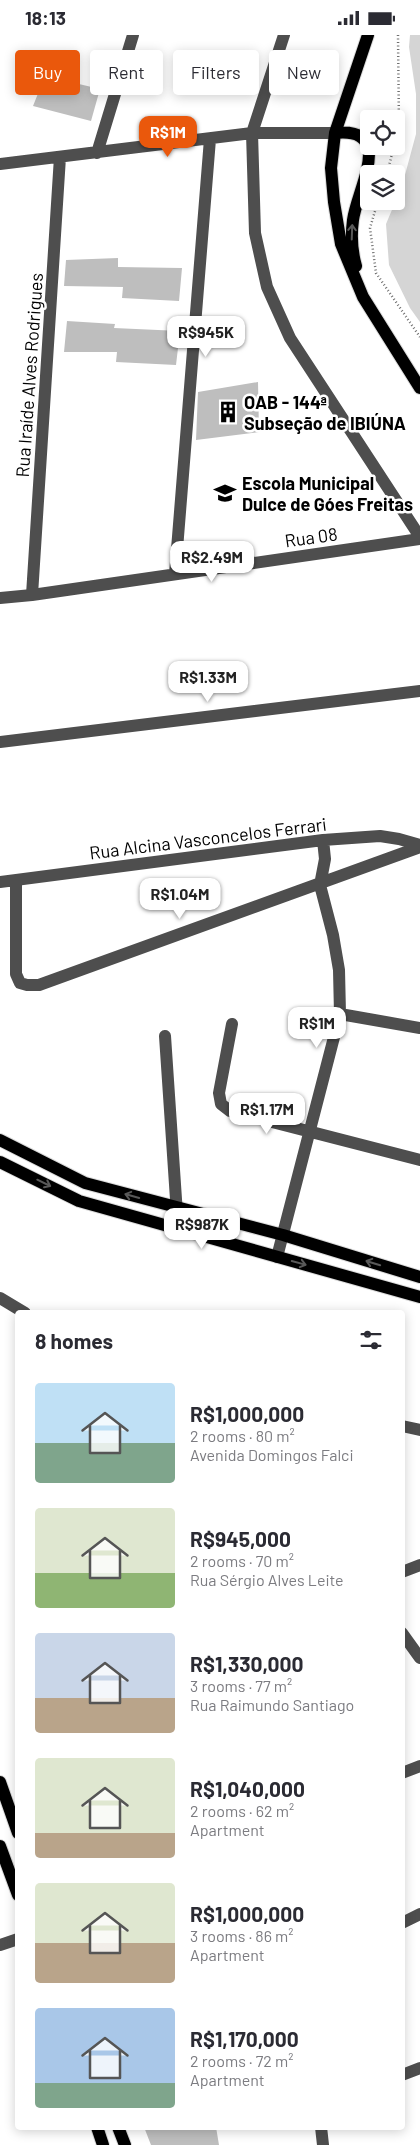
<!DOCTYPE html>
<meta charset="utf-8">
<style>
body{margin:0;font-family:Barlow,sans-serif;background:#f2f2f3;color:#2b2b33;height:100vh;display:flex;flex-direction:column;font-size:19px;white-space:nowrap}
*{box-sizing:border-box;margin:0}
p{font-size:16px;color:#7c7c81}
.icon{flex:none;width:28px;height:28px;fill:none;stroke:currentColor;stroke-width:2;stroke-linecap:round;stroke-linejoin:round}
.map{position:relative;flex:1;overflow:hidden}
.details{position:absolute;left:15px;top:1275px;width:390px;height:820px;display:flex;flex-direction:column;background:#fff;border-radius:5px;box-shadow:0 2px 12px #0003}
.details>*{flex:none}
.guide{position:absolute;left:15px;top:15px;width:390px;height:45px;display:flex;gap:10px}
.fabs{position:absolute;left:360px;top:75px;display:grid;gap:10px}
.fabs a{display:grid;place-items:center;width:45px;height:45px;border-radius:5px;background:#fff;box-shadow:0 2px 12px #0003;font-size:25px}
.price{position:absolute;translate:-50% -42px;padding:0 11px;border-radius:10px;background:#fff;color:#222;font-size:16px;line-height:32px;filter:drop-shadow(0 1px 2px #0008)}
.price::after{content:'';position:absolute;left:50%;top:30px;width:15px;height:11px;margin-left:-8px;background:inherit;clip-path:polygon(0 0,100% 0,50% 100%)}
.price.selected{background:#ea580c;color:#fff}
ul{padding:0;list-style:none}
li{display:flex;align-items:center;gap:15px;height:125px;padding:0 20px}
li span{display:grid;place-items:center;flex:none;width:140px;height:100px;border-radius:5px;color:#555}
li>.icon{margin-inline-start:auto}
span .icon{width:60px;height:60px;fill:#fffc;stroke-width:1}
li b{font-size:21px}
h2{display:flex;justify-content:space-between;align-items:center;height:60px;padding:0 20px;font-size:21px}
.tag{padding:0 18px;border-radius:5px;background:#fff;box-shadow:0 2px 12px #0003;font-size:18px;line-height:45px}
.tag.selected{background:#ea580c;color:#fff}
.status{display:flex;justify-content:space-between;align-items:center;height:35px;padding:0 25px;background:#fff;direction:ltr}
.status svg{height:14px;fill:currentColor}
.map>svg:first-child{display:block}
</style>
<div class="status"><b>18:13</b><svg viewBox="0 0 49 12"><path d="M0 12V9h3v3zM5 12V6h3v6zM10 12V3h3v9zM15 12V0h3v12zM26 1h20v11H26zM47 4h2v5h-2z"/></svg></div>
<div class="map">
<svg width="420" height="2110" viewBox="0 0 420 2110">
<rect width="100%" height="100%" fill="#fff"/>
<path fill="#d5d5d5" d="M410,0H420V287L410,273L389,230L386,189L402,151L416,99V59L409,12Z"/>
<path fill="#bebebe" d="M45,41L100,54L91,86L33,71Z
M118,223V232L182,233L179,266L122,263L123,252L64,251L66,225Z
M67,286L115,289L114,293L180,296L176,330L116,327L117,317H64Z
M258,347L259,397L196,405L198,357Z
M144,2092H216L219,2110H151Z"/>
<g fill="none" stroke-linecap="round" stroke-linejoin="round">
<g stroke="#dbdbdb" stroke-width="14">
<path id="major" d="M368,0L335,98L331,133L334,167L341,209L363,262L420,353
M335,98C396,92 357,154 353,185C351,200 352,217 356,231
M0,1105L85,1148L283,1200L420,1242
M0,1127L79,1166L420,1262
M0,1747L18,1798
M0,1811L18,1860
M97,2092L103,2110
M118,2092L125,2110"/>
</g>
<path stroke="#707070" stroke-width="2.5" stroke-dasharray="1 2.5" stroke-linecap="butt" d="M396,102L399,91L398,0
M387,139L394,111
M378,166L370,193L376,238L420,302"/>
<path stroke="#4e4e4e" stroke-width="12" d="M284,0L252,98L255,198L267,252L290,303L420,502
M97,118L133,0
M0,129L252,98H335
M175,539L210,104
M32,560L60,122
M0,563L32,560L420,504
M0,707L420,656
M16,845V939L20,948L27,950H39L420,812
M0,847L323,805L380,801L399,804L420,810
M340,979L420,993
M232,989L219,1058L221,1069L230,1076L420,1125
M165,1001L178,1194
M277,1222L340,979L339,935L333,900L320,850L325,824L323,805
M0,1263L25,1278
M402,1391L420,1395
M402,1537L420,1530
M402,1598L420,1623
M402,1738L420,1731
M402,1888L420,1879
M0,1910L18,1904
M402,2040L420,2033
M321,2092L323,2110"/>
<use href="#major" stroke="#000" stroke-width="12"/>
</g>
<defs><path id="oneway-shaft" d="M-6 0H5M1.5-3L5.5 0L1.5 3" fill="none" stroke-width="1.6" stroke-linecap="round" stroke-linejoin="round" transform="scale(1.25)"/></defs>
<g stroke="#595959">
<use href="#oneway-shaft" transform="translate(352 197) rotate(-88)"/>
<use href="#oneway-shaft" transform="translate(44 1148) rotate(26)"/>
<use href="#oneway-shaft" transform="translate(132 1161) rotate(-164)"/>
<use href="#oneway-shaft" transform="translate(299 1228) rotate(15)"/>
<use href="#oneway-shaft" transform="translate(373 1228) rotate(-163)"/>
</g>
<defs>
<g id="building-bare" transform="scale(1.725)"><path d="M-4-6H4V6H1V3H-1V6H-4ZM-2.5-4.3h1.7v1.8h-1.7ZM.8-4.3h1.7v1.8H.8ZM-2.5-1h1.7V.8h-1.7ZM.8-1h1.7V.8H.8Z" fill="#000" stroke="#fff" stroke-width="2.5" paint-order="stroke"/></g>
<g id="school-bare" transform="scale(1.725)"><path d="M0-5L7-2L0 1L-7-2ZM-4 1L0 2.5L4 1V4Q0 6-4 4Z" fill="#000" stroke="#fff" stroke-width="2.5" paint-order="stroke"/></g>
</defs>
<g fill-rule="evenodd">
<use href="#building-bare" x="228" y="377"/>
<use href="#school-bare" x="225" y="458"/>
</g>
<g text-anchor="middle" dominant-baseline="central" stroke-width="5" stroke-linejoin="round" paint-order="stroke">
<g font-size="18" fill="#000" stroke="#fff">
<text transform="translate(29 340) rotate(-86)">Rua Iraíde Alves Rodrigues</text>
<text transform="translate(311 502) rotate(-8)">Rua 08</text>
<text transform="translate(208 803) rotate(-7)">Rua Alcina Vasconcelos Ferrari</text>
</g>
<g font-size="18" font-weight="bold" fill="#000" stroke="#fff" text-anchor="start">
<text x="244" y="367">OAB - 144ª<tspan x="244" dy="21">Subseção de IBIÚNA</tspan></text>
<text x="242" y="448">Escola Municipal<tspan x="242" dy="21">Dulce de Góes Freitas</tspan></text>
</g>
</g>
</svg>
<div class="fabs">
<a><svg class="icon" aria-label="locate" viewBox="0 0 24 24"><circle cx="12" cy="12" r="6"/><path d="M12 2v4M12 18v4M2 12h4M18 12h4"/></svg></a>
<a><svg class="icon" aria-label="layers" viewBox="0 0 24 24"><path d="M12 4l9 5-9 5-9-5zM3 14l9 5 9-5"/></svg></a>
</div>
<b class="price selected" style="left:168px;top:123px">R$1M</b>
<b class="price" style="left:206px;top:323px">R$945K</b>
<b class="price" style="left:212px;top:548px">R$2.49M</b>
<b class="price" style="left:208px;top:668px">R$1.33M</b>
<b class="price" style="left:180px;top:885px">R$1.04M</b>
<b class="price" style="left:317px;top:1014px">R$1M</b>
<b class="price" style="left:267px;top:1100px">R$1.17M</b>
<b class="price" style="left:202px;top:1215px">R$987K</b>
<div class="guide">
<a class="tag selected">Buy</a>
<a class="tag">Rent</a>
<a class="tag">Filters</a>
<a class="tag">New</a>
</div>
<section class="details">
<h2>8 homes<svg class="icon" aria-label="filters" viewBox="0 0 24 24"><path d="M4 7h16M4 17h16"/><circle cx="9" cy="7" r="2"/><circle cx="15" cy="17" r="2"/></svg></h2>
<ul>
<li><span style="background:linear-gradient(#bfe0f5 60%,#7fa58c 0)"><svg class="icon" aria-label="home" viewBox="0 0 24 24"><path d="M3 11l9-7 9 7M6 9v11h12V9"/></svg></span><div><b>R$1,000,000</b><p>2 rooms · 80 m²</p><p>Avenida Domingos Falci</p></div></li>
<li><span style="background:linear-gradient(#dfe7d0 65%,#8fb573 0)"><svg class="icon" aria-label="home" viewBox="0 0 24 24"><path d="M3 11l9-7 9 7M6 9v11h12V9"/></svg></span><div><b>R$945,000</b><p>2 rooms · 70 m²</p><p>Rua Sérgio Alves Leite</p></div></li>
<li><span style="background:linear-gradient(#c9d6e8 65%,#b9a48a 0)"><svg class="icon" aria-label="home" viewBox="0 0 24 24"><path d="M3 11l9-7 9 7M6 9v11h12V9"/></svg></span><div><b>R$1,330,000</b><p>3 rooms · 77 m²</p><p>Rua Raimundo Santiago</p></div></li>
<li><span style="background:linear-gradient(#dfe7d0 75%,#b9a48a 0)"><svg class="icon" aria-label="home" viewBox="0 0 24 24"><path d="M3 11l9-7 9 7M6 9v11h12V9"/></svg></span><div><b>R$1,040,000</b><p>2 rooms · 62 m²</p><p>Apartment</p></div></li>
<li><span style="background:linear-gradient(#dfe7d0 60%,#b9a48a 0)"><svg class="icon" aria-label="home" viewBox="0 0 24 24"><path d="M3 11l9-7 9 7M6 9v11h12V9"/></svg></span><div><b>R$1,000,000</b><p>3 rooms · 86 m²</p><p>Apartment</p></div></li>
<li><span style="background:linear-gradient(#a9c7e8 75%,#7fa58c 0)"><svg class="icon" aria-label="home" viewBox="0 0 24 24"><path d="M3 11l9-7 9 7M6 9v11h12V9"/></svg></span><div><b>R$1,170,000</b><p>2 rooms · 72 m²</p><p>Apartment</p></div></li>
</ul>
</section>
</div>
